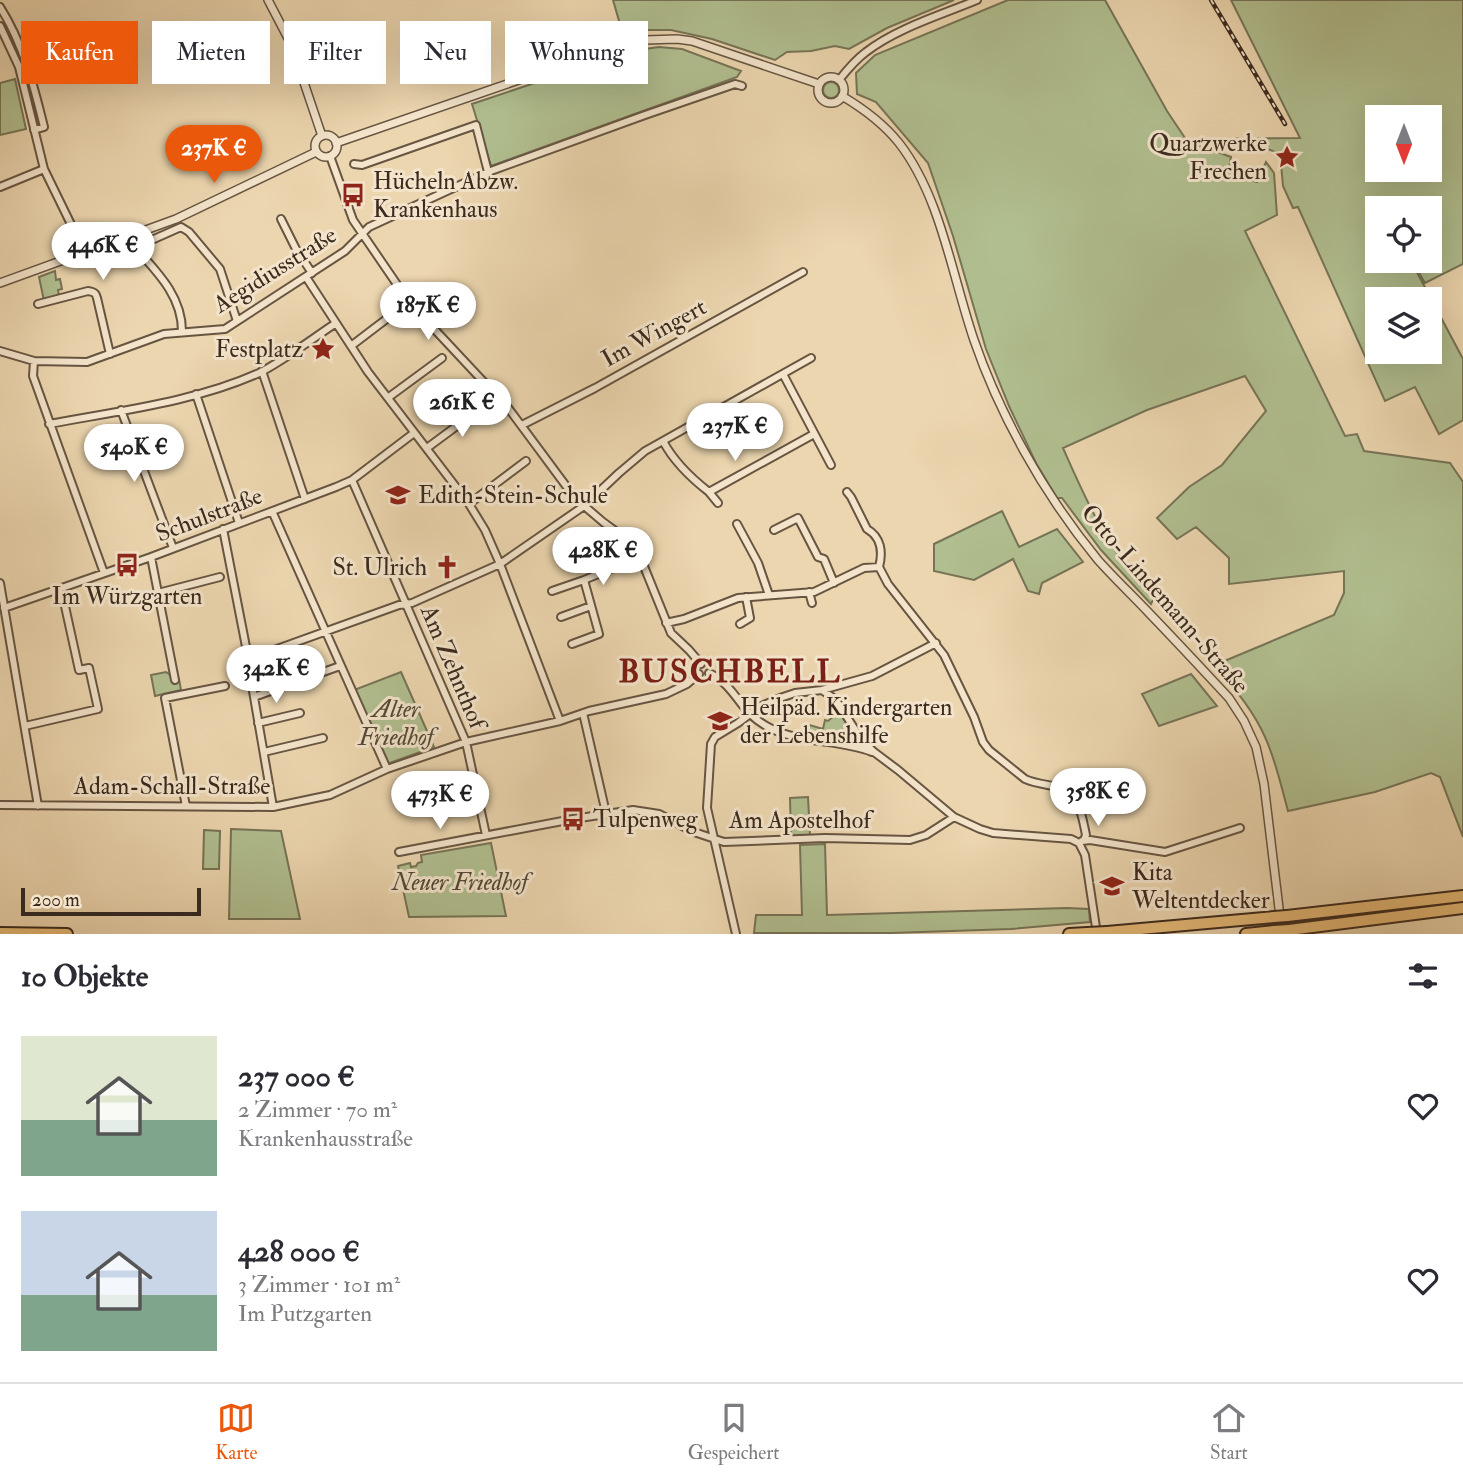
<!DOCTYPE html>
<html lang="de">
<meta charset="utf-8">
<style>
body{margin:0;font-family:"IM FELL Double Pica",serif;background:#f7f7f7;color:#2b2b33;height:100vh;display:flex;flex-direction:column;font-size:26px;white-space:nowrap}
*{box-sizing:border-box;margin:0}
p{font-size:23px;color:#7c7c81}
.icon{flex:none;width:38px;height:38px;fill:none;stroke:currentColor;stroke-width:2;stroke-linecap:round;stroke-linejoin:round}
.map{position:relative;height:934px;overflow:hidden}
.panel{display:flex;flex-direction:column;background:#fff;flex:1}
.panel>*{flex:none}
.guide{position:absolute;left:21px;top:21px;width:700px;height:63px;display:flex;gap:14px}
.needle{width:46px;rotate:180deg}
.buttons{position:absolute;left:1365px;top:105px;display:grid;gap:14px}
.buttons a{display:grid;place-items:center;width:77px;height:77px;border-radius:0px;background:#fff;box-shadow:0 7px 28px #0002;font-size:35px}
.scale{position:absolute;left:21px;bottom:18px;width:180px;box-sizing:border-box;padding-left:7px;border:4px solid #3b2a1e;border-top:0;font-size:19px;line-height:24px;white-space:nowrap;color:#3b2a1e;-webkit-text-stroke:5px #f3e4cb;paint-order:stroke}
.price{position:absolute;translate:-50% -60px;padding:0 16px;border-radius:24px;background:#fff;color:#222;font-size:23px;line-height:46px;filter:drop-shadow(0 2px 4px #0008)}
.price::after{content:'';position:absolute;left:50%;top:42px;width:21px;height:16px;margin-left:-10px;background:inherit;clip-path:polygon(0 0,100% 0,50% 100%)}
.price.active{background:#ea580c;color:#fff}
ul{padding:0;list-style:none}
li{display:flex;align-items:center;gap:21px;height:175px;padding:0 21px}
li span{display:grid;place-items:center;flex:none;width:196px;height:140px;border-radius:0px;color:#555}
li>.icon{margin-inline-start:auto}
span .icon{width:84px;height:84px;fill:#fffc;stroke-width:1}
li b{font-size:30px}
h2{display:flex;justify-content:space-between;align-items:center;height:84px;padding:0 21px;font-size:30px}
.tag{padding:0 24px;border-radius:0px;background:#fff;box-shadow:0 7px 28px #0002;font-size:24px;line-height:63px}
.tag.active{background:#ea580c;color:#fff}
.tab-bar{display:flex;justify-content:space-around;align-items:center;height:98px;border-top:2px solid #e1e1e2;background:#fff;font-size:19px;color:#7c7c81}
.tab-bar a{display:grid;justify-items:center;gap:4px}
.tab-bar .active{color:#ea580c}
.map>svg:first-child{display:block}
</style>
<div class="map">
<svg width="1463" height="934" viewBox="0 0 1463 934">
<rect width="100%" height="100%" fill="#ecd6af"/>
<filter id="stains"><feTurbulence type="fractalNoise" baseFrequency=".00286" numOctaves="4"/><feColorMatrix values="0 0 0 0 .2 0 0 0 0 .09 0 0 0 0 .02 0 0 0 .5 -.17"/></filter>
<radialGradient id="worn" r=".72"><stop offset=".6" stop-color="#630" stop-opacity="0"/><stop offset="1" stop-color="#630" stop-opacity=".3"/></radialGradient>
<path fill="#b1bf90" stroke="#767457" stroke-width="2" fill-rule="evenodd" d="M613,0H954L887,28L849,49L835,46L811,51L787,52L775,60L712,39L671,30H645L633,26L622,31Z
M1008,0H1105L1167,111L1187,141L1231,157L1229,169L1232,175L1257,182L1266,162L1274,173L1277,215L1245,231L1345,436L1357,434L1364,451L1450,463L1463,482V837L1440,777L1431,773L1375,792L1288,811C1281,786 1276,761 1265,737C1253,710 1234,688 1215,665L1334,615L1344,593V571L1229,584V558L1196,527L1177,539L1157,518L1189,487L1222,465L1266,411L1245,376L1147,410L1063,448C1084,495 1113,565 1156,594L1151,604L1101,550L1062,498H1057L1036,463L1009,406L986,349L953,236L928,163L876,102L857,94L856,73L875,55Z
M1231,0H1463V264L1425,283L1412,261H1430V208H1377V261H1411L1463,359V420L1439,434L1415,387L1385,401L1298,207L1293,208L1283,186L1281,164L1288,160L1286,151L1277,153L1268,149H1235L1206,139L1300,138ZM1377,117H1430V170H1377ZM1377,299H1430V352H1377Z
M659,47L682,49L741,71L737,77L491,166L472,104L630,51Z
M15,79L26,129L0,135V83Z
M823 90a8 8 0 1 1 16 0a8 8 0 1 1-16 0Z
M55,271L56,280L60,279L62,289L58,290L59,296L44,301L39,277Z
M1002,511L1019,547L1057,529L1083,562L1042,583L1039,594L1028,591L1013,559L974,580L934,571V544Z
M166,672L169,674L173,680L179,679L181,690L155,696L151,675Z
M401,672L434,747L387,764L354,690Z
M1191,674L1217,706L1159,726L1142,694Z
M840,711L854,732L853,740L846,741L847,738L806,732L805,735H804L806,724L823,729L825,720L828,721Z
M808,797L810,835L791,836L790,798Z
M231,829L281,831L300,919H229Z
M204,830L220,831L219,869H203Z
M491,843L506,916L409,917L398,866L410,863L411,867L416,866L418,863L422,862L421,855Z
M825,844L827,915L1067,908L1089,909L1090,922L1011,929L892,933H754L756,915H802L800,845Z"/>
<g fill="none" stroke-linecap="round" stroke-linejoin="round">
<g stroke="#675542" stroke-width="10">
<path id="minor" d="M0,7C23,43 34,86 44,127L34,130
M0,26L19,67L44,169L85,253
M839,80C847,70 855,60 866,52C897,28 941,15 977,0
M330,156L353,220L409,302L509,409L575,498L603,522L618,533L632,547L643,564L671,633L689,650L701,664
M354,164L362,165L476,125L488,172
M0,187L44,169
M281,219L296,249L312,273
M306,277L368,372L469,504L485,530L500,564L560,721
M38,304L88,291C94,292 96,293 97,298L110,354
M182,331C182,299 161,276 141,254L140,250L145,243L181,227L189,232L220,269L237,321
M351,346L393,314
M0,351L34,361L87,362L164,334L225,329L345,251L369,227L488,172L645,115L735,84L742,86
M34,361L33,376L104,573
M262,371L305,499
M783,374L831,465
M196,394L239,523
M389,397L442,358
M121,410L173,548
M49,424C118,411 195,402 259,373C283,361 312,339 336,323
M522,425L595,388L803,272
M663,441C674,462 691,478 709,492L814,434
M427,448L481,408
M352,480L466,742L486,835
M709,492L718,503
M847,492L851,497L867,529C881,537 883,552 879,567
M469,504L526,461
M272,511L387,769
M737,524L758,563L769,595
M223,529L248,657
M774,530L798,518L818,557L824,559L834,583
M151,557L175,680
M0,583L38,806
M552,591L584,580
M809,592L812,603
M158,593L220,577
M4,608L151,557L336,487L352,480L414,433
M561,617L591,606
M666,623L684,619L738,598L814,592L864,568L879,567L888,584L944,655L974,717L983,742L989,750L1025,779C1034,783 1043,784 1053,786C1080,792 1081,812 1086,835L1084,840
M740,624L750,618L746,597
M572,644L599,634L584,580L615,567L638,554
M709,673C727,681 736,698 748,712C754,718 762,724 770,728C801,744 840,739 872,752
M822,690L872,676L936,643
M254,697L340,666
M583,713L606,813
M258,723L300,713
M25,726L98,709L89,668L79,670L61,588
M264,752L323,738
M0,805L273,807L330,795L387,769L466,742L560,721L589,711L666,694L687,684L699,674
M186,806L165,698L225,686
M273,807L249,668L250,660L252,658L399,605L412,603L500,564L584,506L619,473L645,451L811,358
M1082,841L1090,840L1165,852L1240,828
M399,852L573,819L633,810L659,814L694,832L724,842L825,838L910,840L926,835L954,817
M736,934L707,808L711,744L715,737L738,723L759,707L780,698L795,693L822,690L836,700L861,739L874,752L898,770L954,817L980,829L993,833L1071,839L1079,843L1085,855L1097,934"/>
</g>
<g stroke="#675542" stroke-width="10">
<path id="tertiary" d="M268,0L291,44L322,136
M818 90a13 13 0 1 1 26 0a13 13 0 1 1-26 0Z
M842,96C864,109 883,123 899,143C941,197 952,276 974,340C987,378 1004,415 1024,451C1045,489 1070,526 1098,560C1114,578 1132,595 1149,613C1176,641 1203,670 1229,698L1244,721L1256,747L1264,784L1282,933
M315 146a11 11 0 1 1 22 0a11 11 0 1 1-22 0Z
M336,143L617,46L645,40L677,39L692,41L819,84
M0,283L176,219L316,152"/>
</g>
<g stroke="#3b2a1e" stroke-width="14">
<path id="motorway" d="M1287,916L1463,896
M1289,930L1463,908
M1107,932L1274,917
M0,933L67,934
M1069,934L1087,933
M1246,934L1274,931"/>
</g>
<use href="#minor" stroke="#f3e4cb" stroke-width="6"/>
<use href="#tertiary" stroke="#f3e4cb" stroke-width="7"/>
<use href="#motorway" stroke="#e6bb78" stroke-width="10"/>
<g stroke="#3b2a1e" stroke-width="4.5">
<path id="rail" d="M1211,0L1285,124"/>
</g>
<use href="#rail" stroke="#f3e4cb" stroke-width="2" stroke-dasharray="5" stroke-linecap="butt"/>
<g stroke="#3b2a1e" stroke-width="14" stroke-linecap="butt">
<path id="motorway-bridge" d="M1274,917L1287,916
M1274,931L1289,930
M1087,933L1107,932"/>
</g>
<use href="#motorway-bridge" stroke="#e6bb78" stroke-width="10"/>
</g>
<defs>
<g id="sight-bare" transform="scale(1.89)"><path d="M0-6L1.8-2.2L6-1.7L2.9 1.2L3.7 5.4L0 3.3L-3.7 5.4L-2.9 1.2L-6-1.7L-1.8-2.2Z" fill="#8f2418" stroke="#f3e4cb" stroke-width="2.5" paint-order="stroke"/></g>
<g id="bus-bare" transform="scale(1.89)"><path d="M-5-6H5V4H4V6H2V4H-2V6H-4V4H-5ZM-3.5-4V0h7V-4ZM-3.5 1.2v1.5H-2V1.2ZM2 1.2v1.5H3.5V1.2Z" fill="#8f2418" stroke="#f3e4cb" stroke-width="2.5" paint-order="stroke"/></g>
<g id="school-bare" transform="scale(1.89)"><path d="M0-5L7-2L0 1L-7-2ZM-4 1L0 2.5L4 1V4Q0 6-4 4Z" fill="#8f2418" stroke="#f3e4cb" stroke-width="2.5" paint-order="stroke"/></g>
<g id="church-bare" transform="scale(1.89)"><path d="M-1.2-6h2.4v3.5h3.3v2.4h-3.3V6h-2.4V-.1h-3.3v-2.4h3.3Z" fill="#8f2418" stroke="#f3e4cb" stroke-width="2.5" paint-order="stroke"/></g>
</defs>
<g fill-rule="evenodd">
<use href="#sight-bare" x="1287" y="157"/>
<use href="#bus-bare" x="353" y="195"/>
<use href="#sight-bare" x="323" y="349"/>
<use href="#school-bare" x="398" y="495"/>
<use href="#bus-bare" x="127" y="565"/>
<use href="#church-bare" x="447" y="567"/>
<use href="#school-bare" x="720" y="721"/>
<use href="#bus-bare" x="573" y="819"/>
<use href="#school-bare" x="1112" y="886"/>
</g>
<g text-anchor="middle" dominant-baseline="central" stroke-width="6" stroke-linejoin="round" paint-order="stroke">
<g font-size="24" fill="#3b2a1e" stroke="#f3e4cb" text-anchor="start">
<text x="1267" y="143" text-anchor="end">Quarzwerke<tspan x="1267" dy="28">Frechen</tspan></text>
<text x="373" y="181">Hücheln Abzw.<tspan x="373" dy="28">Krankenhaus</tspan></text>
<text x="303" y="349" text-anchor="end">Festplatz</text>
<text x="418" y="495">Edith-Stein-Schule</text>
<text x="427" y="567" text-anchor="end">St. Ulrich</text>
<text x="127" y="596" text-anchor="middle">Im Würzgarten</text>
<text x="740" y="707">Heilpäd. Kindergarten<tspan x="740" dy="28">der Lebenshilfe</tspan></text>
<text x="593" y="819">Tulpenweg</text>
<text x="1132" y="872">Kita<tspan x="1132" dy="28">Weltentdecker</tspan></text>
</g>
<g font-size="24" fill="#3b2a1e" stroke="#f3e4cb">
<text transform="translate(275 270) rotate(-32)">Aegidiusstraße</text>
<text transform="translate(654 333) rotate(-29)">Im Wingert</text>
<text transform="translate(209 515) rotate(-21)">Schulstraße</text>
<text transform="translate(1165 599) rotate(49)">Otto-Lindemann-Straße</text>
<text transform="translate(453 667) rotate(67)">Am Zehnthof</text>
<text x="172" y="786">Adam-Schall-Straße</text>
<text x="800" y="820">Am Apostelhof</text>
</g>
<g font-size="24" font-style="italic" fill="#534835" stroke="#f3e4cb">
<text x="396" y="709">Alter<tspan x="396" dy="28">Friedhof</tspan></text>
<text x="460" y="882">Neuer Friedhof</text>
</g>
<g font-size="32" font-weight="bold" letter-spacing="2" fill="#7a1f14" stroke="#f3e4cb">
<text x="730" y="672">BUSCHBELL</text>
</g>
</g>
<rect width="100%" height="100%" filter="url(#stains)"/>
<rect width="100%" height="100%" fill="url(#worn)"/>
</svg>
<div class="buttons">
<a><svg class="needle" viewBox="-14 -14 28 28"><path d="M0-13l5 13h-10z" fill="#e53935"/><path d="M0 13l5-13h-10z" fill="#7c7c81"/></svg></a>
<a><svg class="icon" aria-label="locate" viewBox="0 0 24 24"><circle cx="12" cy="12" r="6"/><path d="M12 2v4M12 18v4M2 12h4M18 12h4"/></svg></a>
<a><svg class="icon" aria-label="layers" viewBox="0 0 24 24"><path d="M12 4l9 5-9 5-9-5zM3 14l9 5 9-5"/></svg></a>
</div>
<div class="scale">200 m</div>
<b class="price active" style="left:214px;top:185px">237K €</b>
<b class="price" style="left:103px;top:282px">446K €</b>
<b class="price" style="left:428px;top:342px">187K €</b>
<b class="price" style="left:462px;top:439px">261K €</b>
<b class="price" style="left:735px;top:463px">237K €</b>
<b class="price" style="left:134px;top:484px">540K €</b>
<b class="price" style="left:603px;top:587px">428K €</b>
<b class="price" style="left:276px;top:705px">342K €</b>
<b class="price" style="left:1098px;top:828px">358K €</b>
<b class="price" style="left:440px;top:831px">473K €</b>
<div class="guide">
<a class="tag active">Kaufen</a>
<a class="tag">Mieten</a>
<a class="tag">Filter</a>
<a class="tag">Neu</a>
<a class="tag">Wohnung</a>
</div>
</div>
<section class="panel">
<h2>10 Objekte<svg class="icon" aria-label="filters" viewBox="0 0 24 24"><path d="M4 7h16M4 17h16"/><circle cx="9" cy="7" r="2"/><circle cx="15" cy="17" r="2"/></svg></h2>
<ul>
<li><span style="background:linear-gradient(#dfe7d0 60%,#7fa58c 0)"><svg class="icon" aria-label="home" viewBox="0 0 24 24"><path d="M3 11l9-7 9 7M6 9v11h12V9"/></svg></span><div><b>237 000 €</b><p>2 Zimmer · 70 m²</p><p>Krankenhausstraße</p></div><svg class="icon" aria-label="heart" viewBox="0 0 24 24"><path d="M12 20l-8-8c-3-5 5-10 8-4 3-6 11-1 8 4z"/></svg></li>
<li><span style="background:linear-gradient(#c9d6e8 60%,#7fa58c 0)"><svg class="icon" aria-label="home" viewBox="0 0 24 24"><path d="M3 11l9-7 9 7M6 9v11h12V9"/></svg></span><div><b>428 000 €</b><p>3 Zimmer · 101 m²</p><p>Im Putzgarten</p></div><svg class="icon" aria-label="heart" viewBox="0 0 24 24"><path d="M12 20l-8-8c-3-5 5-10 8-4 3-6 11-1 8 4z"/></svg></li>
</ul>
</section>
<nav class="tab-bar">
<a class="active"><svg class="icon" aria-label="map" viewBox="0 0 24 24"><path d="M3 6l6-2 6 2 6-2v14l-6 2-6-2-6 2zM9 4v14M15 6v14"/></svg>Karte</a>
<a><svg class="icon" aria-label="saved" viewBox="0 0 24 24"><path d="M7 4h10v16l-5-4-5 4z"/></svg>Gespeichert</a>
<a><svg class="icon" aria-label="home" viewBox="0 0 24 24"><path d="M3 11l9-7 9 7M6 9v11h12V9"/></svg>Start</a>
</nav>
